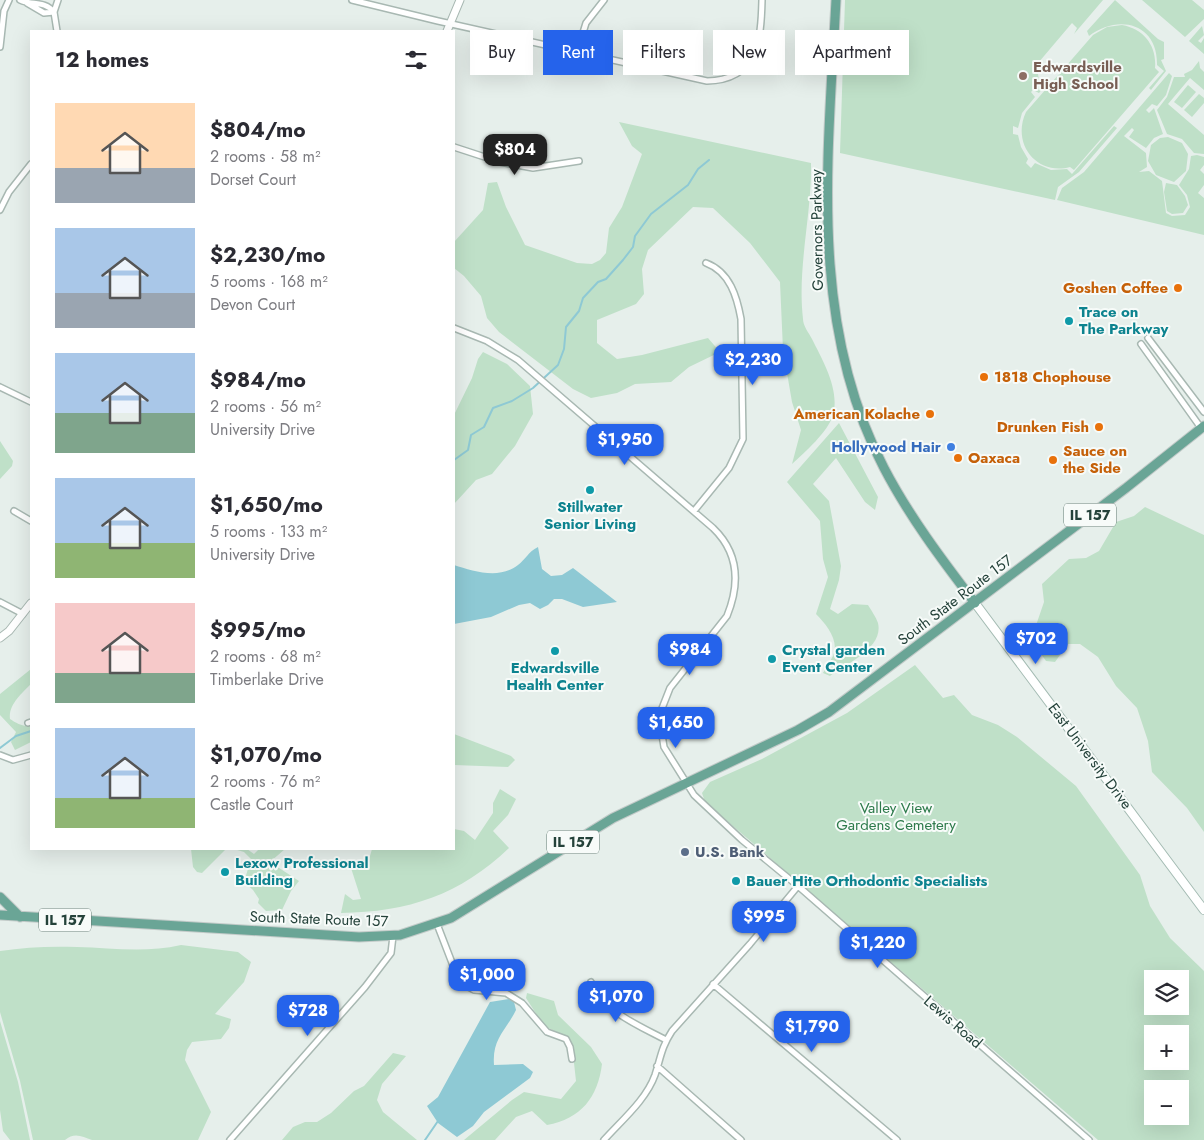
<!DOCTYPE html>
<meta charset="utf-8">
<style>
body{margin:0;font-family:Jost,sans-serif;background:#f7f7f7;color:#2b2b33;height:100vh;display:flex;flex-direction:column;font-size:19px;white-space:nowrap}
*{box-sizing:border-box;margin:0}
p{font-size:16px;color:#7c7c81}
.icon{flex:none;width:28px;height:28px;fill:none;stroke:currentColor;stroke-width:2;stroke-linecap:round;stroke-linejoin:round}
.map{position:relative;flex:1;overflow:hidden}
.side{position:absolute;left:30px;top:30px;width:425px;height:820px;display:flex;flex-direction:column;background:#fff;border-radius:0px;box-shadow:0 5px 20px #0002}
.side>*{flex:none}
.guide{position:absolute;left:470px;top:30px;width:475px;height:45px;display:flex;gap:10px}
.tools{position:absolute;left:1144px;top:970px;display:grid;gap:10px}
.tools a{display:grid;place-items:center;width:45px;height:45px;border-radius:0px;background:#fff;box-shadow:0 5px 20px #0002;font-size:25px}
.price{position:absolute;translate:-50% -42px;padding:0 11px;border-radius:10px;background:#2563eb;color:#fff;font-size:16px;line-height:32px;filter:drop-shadow(0 1px 2px #0008)}
.price::after{content:'';position:absolute;left:50%;top:30px;width:15px;height:11px;margin-left:-8px;background:inherit;clip-path:polygon(0 0,100% 0,50% 100%)}
.price.on{background:#222;color:#fff}
ul{padding:0;list-style:none}
li{display:flex;align-items:center;gap:15px;height:125px;padding:0 25px}
li span{display:grid;place-items:center;flex:none;width:140px;height:100px;border-radius:0px;color:#555}
li>.icon{margin-inline-start:auto}
span .icon{width:60px;height:60px;fill:#fffc;stroke-width:1}
li b{font-size:21px}
h2{display:flex;justify-content:space-between;align-items:center;height:60px;padding:0 25px;font-size:21px}
.chip{padding:0 18px;border-radius:0px;background:#fff;box-shadow:0 5px 20px #0002;font-size:18px;line-height:45px}
.chip.on{background:#2563eb;color:#fff}
.map>svg:first-child{display:block}
</style>
<div class="map">
<svg width="1204" height="1140" viewBox="0 0 1204 1140">
<rect width="100%" height="100%" fill="#e6efeb"/>
<path fill="#bfe0c8" fill-rule="evenodd" d="M845,0H1103L1074,34L1077,28L1072,23L1033,69L1038,74L1039,81L1045,86L1039,93L1033,90L1031,92L1035,97L1022,113L1018,128L1013,126V134L1018,135L1021,147L1028,159L1026,163L1031,168L1035,163L1051,170L1067,169L1072,174L1114,126L1117,128L1079,172L1058,187L1055,200L840,153Z
M1115,0L1158,39L1164,42V59L1161,60L1166,71L1151,90L1149,88L1164,71L1157,65C1158,22 1117,14 1089,36L1087,31Z
M1142,0H1192L1204,10V19L1185,37Z
M1122,25C1144,29 1157,46 1155,68L1159,72L1074,170L1070,167C1037,176 1011,144 1026,112L1093,35L1107,27Z
M1202,26L1204,35L1198,41L1201,43L1204,38V54L1189,41Z
M1199,61L1200,68L1204,72V90L1190,78L1168,104L1204,135V154L1194,153L1182,139L1167,134L1157,110L1167,97L1174,77H1185L1184,74L1192,70Z
M1169,73L1172,76L1166,95L1157,106L1152,104L1146,110L1149,113L1154,108L1163,134L1154,138L1146,148L1129,137L1134,130L1132,128L1124,136L1146,153L1147,167L1139,172L1149,171L1162,181L1166,213L1172,216L1185,215L1190,207L1187,195L1179,185L1189,169L1191,156L1197,155L1204,157V165L1200,170L1204,174V185L1198,193L1204,198V235L1057,200L1062,188L1084,172Z
M1188,85L1196,92L1182,108L1174,102Z
M1199,94L1204,98V103L1192,117L1184,110Z
M619,122L811,163C812,215 797,267 803,319C803,326 809,333 812,339C823,361 840,390 833,415C828,432 805,452 792,464L801,430L792,402L783,350L780,282L750,243L713,208L693,207L648,250L642,269L644,294L636,304L597,320V343L617,359L642,355L708,338L720,352L689,367L671,382L635,384L617,393L591,398L573,389L499,332L487,318L481,296L464,276L454,268V242L483,210L488,183L497,182L506,207L525,245L577,263L592,264L600,260L606,253L609,228L622,207L642,154L632,146Z
M1168,137L1182,143L1188,154L1186,171L1174,182L1156,175L1148,161L1151,145L1160,138Z
M1166,183L1177,185L1185,196L1188,205L1183,213L1172,214L1167,211L1164,192Z
M483,352L507,364L530,386L533,414L515,446L492,474L476,480L454,504V415L472,378L478,359Z
M839,423L878,497L875,510L865,502L836,458L813,484L829,501L841,566L839,580L830,609L838,614L852,604L868,605C871,610 876,617 878,623C884,648 846,664 830,676L823,673C826,667 830,662 833,656C840,641 826,624 816,614L828,577L823,559L820,521L787,482Z
M0,441L13,461L12,466L0,479Z
M1145,507L1204,535V832L1187,808L1152,772L1148,741L1137,708L1116,686L1098,657L1080,644H1068L1055,662L1046,661L1031,640L1044,602L1042,584L1069,559L1086,558L1099,551L1116,522L1134,516Z
M915,665L943,698L954,695L972,715L998,725L1017,737L1076,786L1140,875L1150,906L1170,938L1204,971V1140H1098L705,802L702,793L710,782L762,759L847,713ZM1152,979H1180V1006H1152ZM1152,1034H1180V1061H1152ZM1152,1089H1180V1116H1152Z
M31,669V684C22,693 8,705 10,719C16,723 23,727 31,726V742L15,750L11,742L16,732L0,715V694Z
M454,734L511,756L515,760L508,767L454,765Z
M500,789L516,799L508,815L493,831L509,848C460,895 408,912 341,913L345,894L353,900L361,899L351,868L355,861L368,863L372,849H454V829L464,831L475,840L493,813V803Z
M191,849H226L202,873L197,872L193,867Z
M234,849H247L254,854L259,849H285L270,862L299,881L291,891L282,910L266,911L258,903L259,899L253,890L244,882L251,859L244,852Z
M181,945L238,952L251,962L244,982L215,1014L231,1019L229,1028L221,1039L192,1042L187,1050L185,1060L211,1112L198,1140H92C82,1136 74,1132 65,1140H33L20,1081L0,1012V951C25,947 52,946 77,947C112,948 146,953 181,945Z
M527,993L554,1001L558,1015L591,1047L602,1064C598,1097 581,1119 547,1125L532,1111L516,1117L495,1140H464L512,1100L524,1092L561,1099L576,1081L572,1045L565,1036L544,1026L526,998Z
M0,1021L18,1082L30,1140H10L3,1131L0,1110Z
M393,1053L406,1056L382,1084L377,1100L383,1112L417,1140H282L293,1127L305,1122H317L331,1113L354,1091L364,1086Z"/>
<path fill="#8ec9d4" d="M538,547L542,569L551,576L562,575L573,568L617,602L583,607L562,599H554L548,605L540,609L530,603L519,605L491,617L454,624V565C473,571 499,580 518,565C526,559 528,552 538,547Z
M509,999L514,1002L516,1010C505,1032 492,1039 494,1065L523,1064L533,1072L530,1078L484,1112L473,1126L457,1137L438,1123L427,1106L438,1097L490,1002Z"/>
<g fill="none" stroke-linecap="round" stroke-linejoin="round">
<path stroke="#8ec9d4" stroke-width="2" d="M454,460L468,450L471,435L484,427L493,408L512,401L533,388L558,365L564,349L566,327L579,311L583,298L598,282L606,279L623,260L633,247L635,236L651,214L688,185L698,169L709,160
M0,748L16,736L31,731
M425,1140L438,1121"/>
<g stroke="#a8b8b2" stroke-width="8">
<path id="minor" d="M20,0C32,6 44,0 54,12
M352,0L438,21L707,81C758,80 761,40 762,0
M27,3L44,13L54,12
M57,31L54,12L58,0
M0,47L4,11L9,0
M577,52L586,23L604,0
M454,147L500,162L533,168L579,161
M0,210L9,192L31,164
M454,328L487,341L518,360L713,528C739,553 740,584 727,616L670,688L659,716L664,747L694,795L742,840L798,886L1089,1140
M1148,338L1204,412
M1141,344L1201,428
M0,387L31,402
M14,511L31,521
M694,511L729,468L743,439L741,319C737,297 730,272 706,263
M0,602L23,614
M28,723L31,722
M0,755L13,760L31,755
M437,924L454,968L463,984L474,990L506,993L522,1003L547,1032L566,1039L570,1047L572,1059
M591,982C604,1012 638,1025 666,1040
M713,984L897,1140
M657,1066L741,1140
M230,1140L365,987L391,953L393,936
M604,1140C622,1120 646,1100 655,1075C661,1057 661,1048 672,1031L750,944L798,886"/>
</g>
<g stroke="#a8b8b2" stroke-width="9">
<path id="tertiary" d="M447,31L460,0
M0,638L9,631L31,603"/>
</g>
<g stroke="#a4bbb3" stroke-width="10">
<path id="secondary" d="M975,603L1204,910"/>
</g>
<g stroke="#c2cac8" stroke-width="11">
<path id="primary" d="M836,0C828,157 808,324 884,468C909,516 942,560 975,603
M0,897L20,917
M0,915L359,937L400,935L451,918L613,818L798,730L829,712L1126,488L1204,426"/>
</g>
<use href="#minor" stroke="#fff" stroke-width="5"/>
<use href="#tertiary" stroke="#fff" stroke-width="7"/>
<use href="#secondary" stroke="#fff" stroke-width="8"/>
<use href="#primary" stroke="#6aa596" stroke-width="9"/>
</g>
<circle fill="#8d6e63" stroke="#f7fbf9" stroke-width="2" cx="1023" cy="76" r="5"/>
<g fill="#e8710a" stroke="#f7fbf9" stroke-width="2">
<circle cx="1178" cy="288" r="5"/>
<circle cx="984" cy="377" r="5"/>
<circle cx="930" cy="414" r="5"/>
<circle cx="1099" cy="427" r="5"/>
<circle cx="958" cy="458" r="5"/>
<circle cx="1053" cy="460" r="5"/>
</g>
<g fill="#0f9aa8" stroke="#f7fbf9" stroke-width="2">
<circle cx="1069" cy="321" r="5"/>
<circle cx="590" cy="490" r="5"/>
<circle cx="555" cy="651" r="5"/>
<circle cx="772" cy="659" r="5"/>
<circle cx="225" cy="872" r="5"/>
<circle cx="736" cy="881" r="5"/>
</g>
<circle fill="#3f7fe0" stroke="#f7fbf9" stroke-width="2" cx="951" cy="447" r="5"/>
<circle fill="#5c6f8a" stroke="#f7fbf9" stroke-width="2" cx="685" cy="852" r="5"/>
<g text-anchor="middle" dominant-baseline="central" stroke-width="4" stroke-linejoin="round" paint-order="stroke">
<g fill="#f7fbf9" stroke="#637a73" stroke-width="1">
<rect x="1064" y="503.5" width="52" height="23" rx="4"/>
<rect x="547" y="830.5" width="52" height="23" rx="4"/>
<rect x="39" y="908.5" width="52" height="23" rx="4"/>
</g>
<g font-size="14" font-weight="bold" fill="#24423a">
<text x="1090" y="515">IL 157</text>
<text x="573" y="842">IL 157</text>
<text x="65" y="920">IL 157</text>
</g>
<g font-size="15" font-weight="bold" fill="#785e54" stroke="#f7fbf9" text-anchor="start">
<text x="1033" y="67">Edwardsville<tspan x="1033" dy="17">High School</tspan></text>
</g>
<g font-size="15" fill="#24423a" stroke="#f7fbf9">
<text transform="translate(817 230) rotate(-91)">Governors Parkway</text>
<text transform="translate(955 600) rotate(-37)">South State Route 157</text>
<text transform="translate(1090 756) rotate(53)">East University Drive</text>
<text transform="translate(319 919) rotate(2)">South State Route 157</text>
<text transform="translate(953 1022) rotate(41)">Lewis Road</text>
</g>
<g font-size="15" font-weight="bold" fill="#c56008" stroke="#f7fbf9" text-anchor="end">
<text x="1168" y="288">Goshen Coffee</text>
<text x="994" y="377" text-anchor="start">1818 Chophouse</text>
<text x="920" y="414">American Kolache</text>
<text x="1089" y="427">Drunken Fish</text>
<text x="1063" y="451" text-anchor="start">Sauce on<tspan x="1063" dy="17">the Side</tspan></text>
<text x="968" y="458" text-anchor="start">Oaxaca</text>
</g>
<g font-size="15" font-weight="bold" fill="#0d838f" stroke="#f7fbf9" text-anchor="start">
<text x="1079" y="312">Trace on<tspan x="1079" dy="17">The Parkway</tspan></text>
<text x="590" y="507" text-anchor="middle">Stillwater<tspan x="590" dy="17">Senior Living</tspan></text>
<text x="782" y="650">Crystal garden<tspan x="782" dy="17">Event Center</tspan></text>
<text x="555" y="668" text-anchor="middle">Edwardsville<tspan x="555" dy="17">Health Center</tspan></text>
<text x="235" y="863">Lexow Professional<tspan x="235" dy="17">Building</tspan></text>
<text x="746" y="881">Bauer Hite Orthodontic Specialists</text>
</g>
<g font-size="15" font-weight="bold" fill="#366cbe" stroke="#f7fbf9" text-anchor="end">
<text x="941" y="447">Hollywood Hair</text>
</g>
<g font-size="15" fill="#2d7a4b" stroke="#f7fbf9">
<text x="896" y="808">Valley View<tspan x="896" dy="17">Gardens Cemetery</tspan></text>
</g>
<g font-size="15" font-weight="bold" fill="#4e5e75" stroke="#f7fbf9" text-anchor="start">
<text x="695" y="852">U.S. Bank</text>
</g>
</g>
</svg>
<div class="tools">
<a><svg class="icon" aria-label="layers" viewBox="0 0 24 24"><path d="M12 4l9 5-9 5-9-5zM3 14l9 5 9-5"/></svg></a>
<a>+</a>
<a>−</a>
</div>
<b class="price on" style="left:515px;top:176px">$804</b>
<b class="price" style="left:753px;top:386px">$2,230</b>
<b class="price" style="left:625px;top:466px">$1,950</b>
<b class="price" style="left:1036px;top:665px">$702</b>
<b class="price" style="left:690px;top:676px">$984</b>
<b class="price" style="left:676px;top:749px">$1,650</b>
<b class="price" style="left:764px;top:943px">$995</b>
<b class="price" style="left:878px;top:969px">$1,220</b>
<b class="price" style="left:487px;top:1001px">$1,000</b>
<b class="price" style="left:616px;top:1023px">$1,070</b>
<b class="price" style="left:308px;top:1037px">$728</b>
<b class="price" style="left:812px;top:1053px">$1,790</b>
<div class="guide">
<a class="chip">Buy</a>
<a class="chip on">Rent</a>
<a class="chip">Filters</a>
<a class="chip">New</a>
<a class="chip">Apartment</a>
</div>
<section class="side">
<h2>12 homes<svg class="icon" aria-label="filters" viewBox="0 0 24 24"><path d="M4 7h16M4 17h16"/><circle cx="9" cy="7" r="2"/><circle cx="15" cy="17" r="2"/></svg></h2>
<ul>
<li><span style="background:linear-gradient(#ffd9b3 65%,#9aa5b1 0)"><svg class="icon" aria-label="home" viewBox="0 0 24 24"><path d="M3 11l9-7 9 7M6 9v11h12V9"/></svg></span><div><b>$804/mo</b><p>2 rooms · 58 m²</p><p>Dorset Court</p></div></li>
<li><span style="background:linear-gradient(#a9c7e8 65%,#9aa5b1 0)"><svg class="icon" aria-label="home" viewBox="0 0 24 24"><path d="M3 11l9-7 9 7M6 9v11h12V9"/></svg></span><div><b>$2,230/mo</b><p>5 rooms · 168 m²</p><p>Devon Court</p></div></li>
<li><span style="background:linear-gradient(#a9c7e8 60%,#7fa58c 0)"><svg class="icon" aria-label="home" viewBox="0 0 24 24"><path d="M3 11l9-7 9 7M6 9v11h12V9"/></svg></span><div><b>$984/mo</b><p>2 rooms · 56 m²</p><p>University Drive</p></div></li>
<li><span style="background:linear-gradient(#a9c7e8 65%,#8fb573 0)"><svg class="icon" aria-label="home" viewBox="0 0 24 24"><path d="M3 11l9-7 9 7M6 9v11h12V9"/></svg></span><div><b>$1,650/mo</b><p>5 rooms · 133 m²</p><p>University Drive</p></div></li>
<li><span style="background:linear-gradient(#f6c9c9 70%,#7fa58c 0)"><svg class="icon" aria-label="home" viewBox="0 0 24 24"><path d="M3 11l9-7 9 7M6 9v11h12V9"/></svg></span><div><b>$995/mo</b><p>2 rooms · 68 m²</p><p>Timberlake Drive</p></div></li>
<li><span style="background:linear-gradient(#a9c7e8 70%,#8fb573 0)"><svg class="icon" aria-label="home" viewBox="0 0 24 24"><path d="M3 11l9-7 9 7M6 9v11h12V9"/></svg></span><div><b>$1,070/mo</b><p>2 rooms · 76 m²</p><p>Castle Court</p></div></li>
</ul>
</section>
</div>
